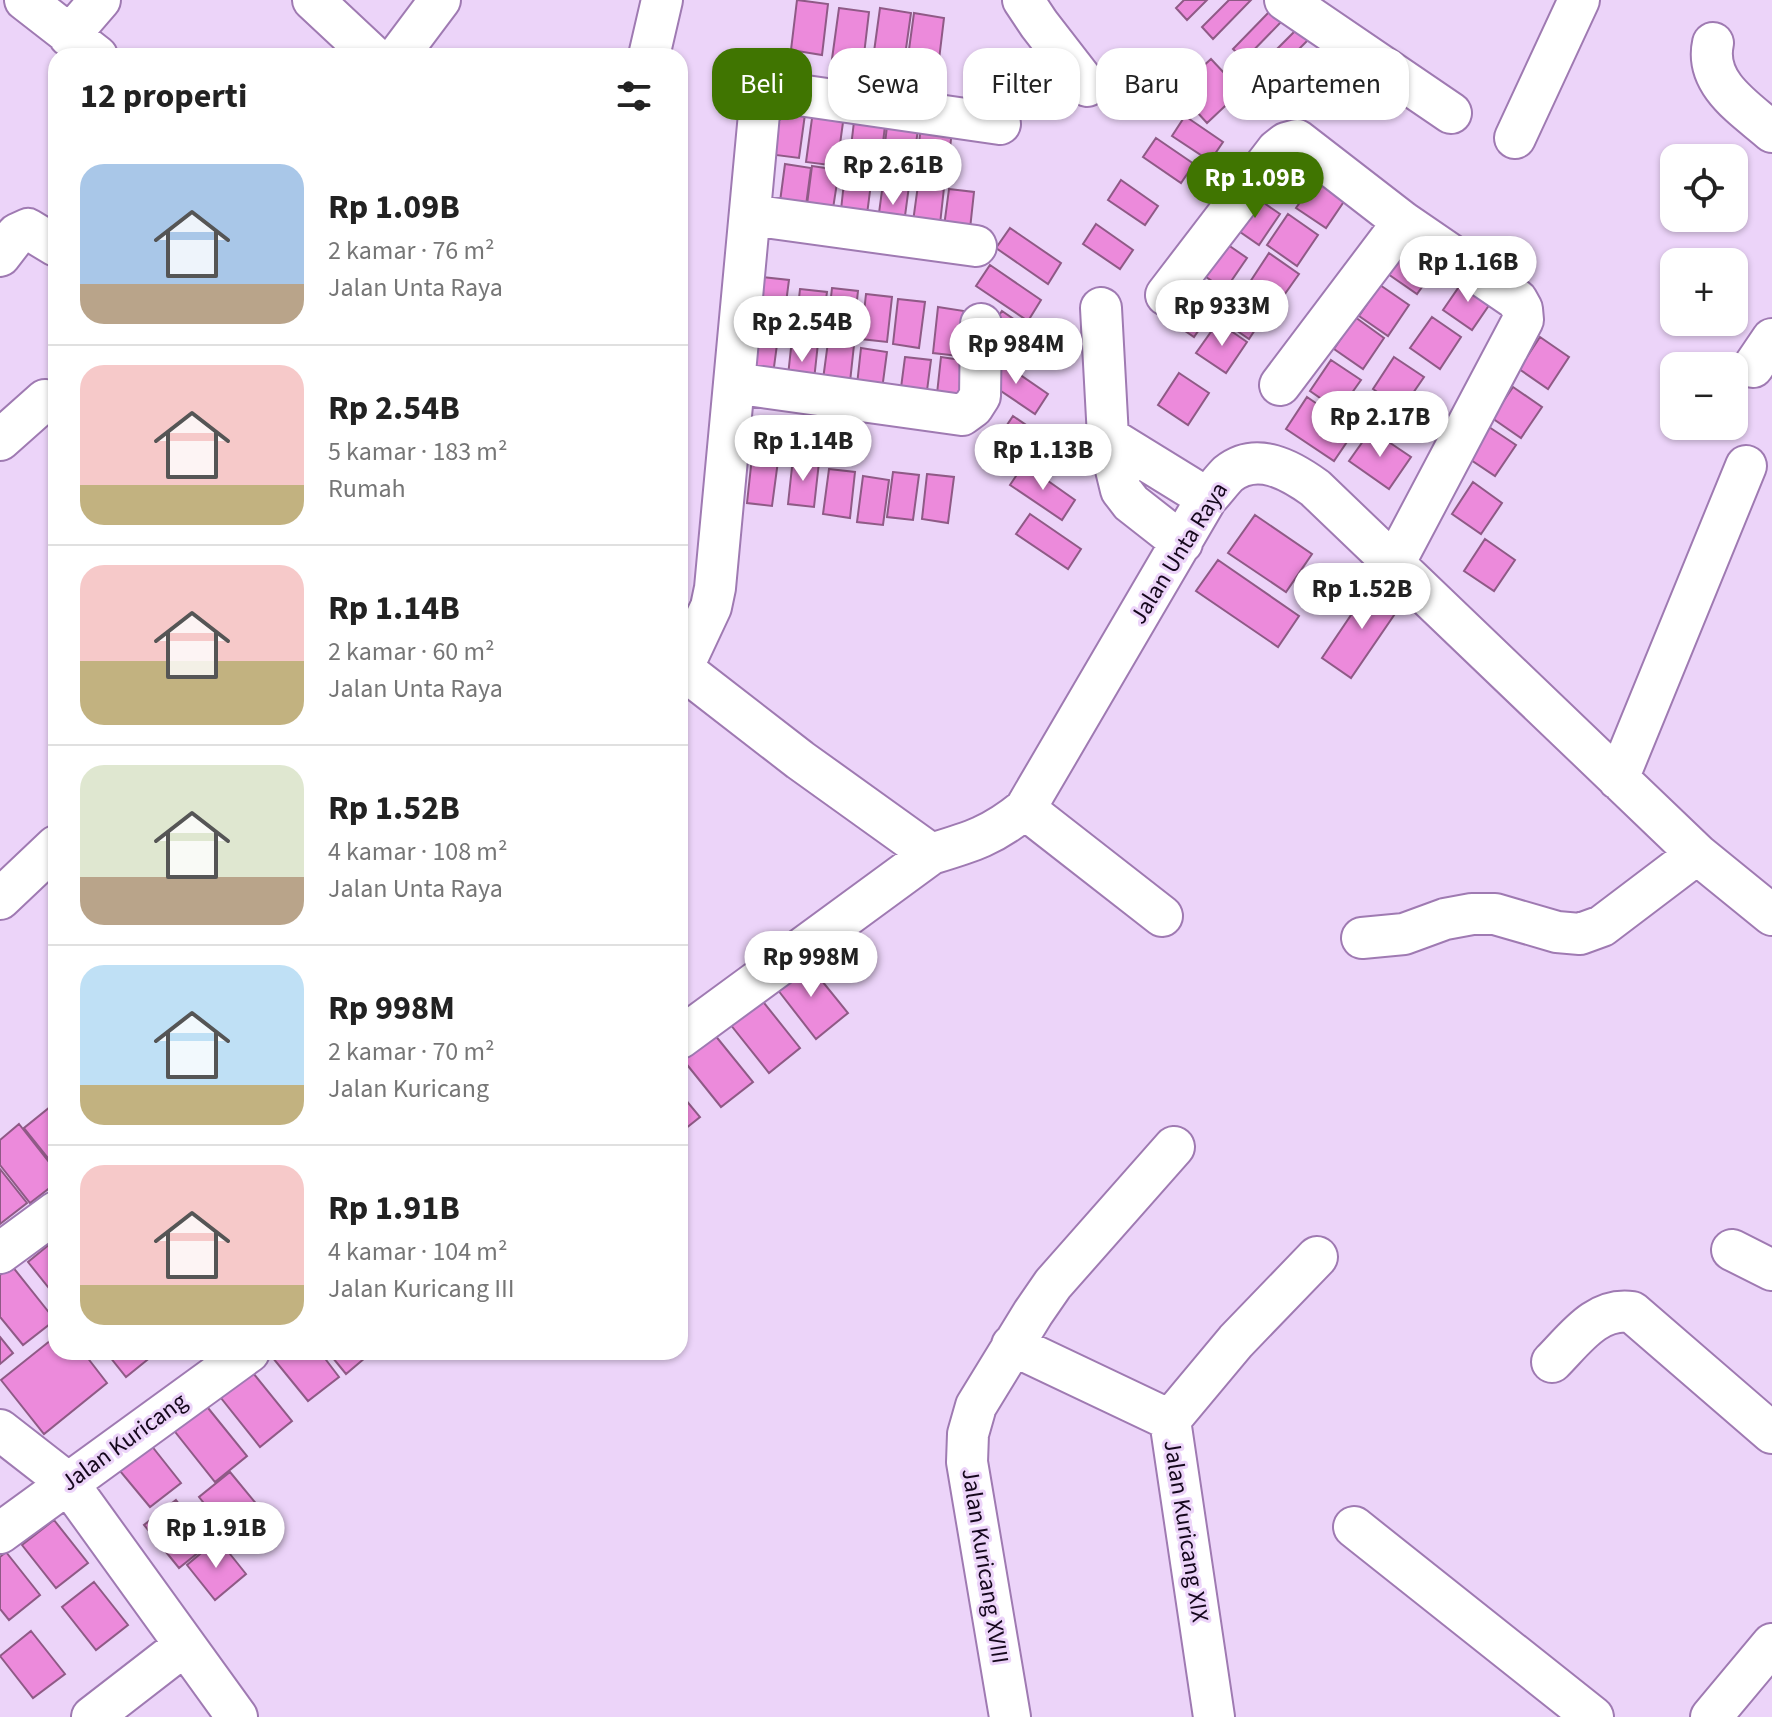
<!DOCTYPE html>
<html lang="id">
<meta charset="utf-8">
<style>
body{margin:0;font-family:"Source Sans 3",sans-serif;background:#f6f6f6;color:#222;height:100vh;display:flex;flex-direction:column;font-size:30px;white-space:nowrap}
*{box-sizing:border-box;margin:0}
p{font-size:26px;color:#767676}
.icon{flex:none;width:44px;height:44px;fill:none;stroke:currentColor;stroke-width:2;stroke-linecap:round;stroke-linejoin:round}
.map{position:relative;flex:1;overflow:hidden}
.panel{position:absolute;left:48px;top:48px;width:640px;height:1312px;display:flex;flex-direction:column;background:#fff;border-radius:24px;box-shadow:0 2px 6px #0004}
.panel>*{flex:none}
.hud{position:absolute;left:712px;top:48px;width:760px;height:72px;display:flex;gap:16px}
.controls{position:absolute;left:1660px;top:144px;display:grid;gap:16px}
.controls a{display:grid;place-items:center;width:88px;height:88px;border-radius:16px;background:#fff;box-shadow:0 2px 6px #0004;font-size:40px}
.price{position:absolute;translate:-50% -68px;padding:0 18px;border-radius:28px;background:#fff;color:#222;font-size:26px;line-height:52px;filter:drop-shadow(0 2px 4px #0008)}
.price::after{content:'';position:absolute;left:50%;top:48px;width:24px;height:18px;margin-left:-12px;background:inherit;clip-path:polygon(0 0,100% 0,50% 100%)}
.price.selected{background:#407501;color:#fff}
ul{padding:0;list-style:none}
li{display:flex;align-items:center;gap:24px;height:200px;padding:0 32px}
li+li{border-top:2px solid #e0e0e0}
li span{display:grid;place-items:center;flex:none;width:224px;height:160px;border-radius:24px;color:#555}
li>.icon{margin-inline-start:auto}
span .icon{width:96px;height:96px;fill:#fffc;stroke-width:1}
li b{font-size:34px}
h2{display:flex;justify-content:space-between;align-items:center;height:96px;padding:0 32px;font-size:34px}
.chip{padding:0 28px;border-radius:24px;background:#fff;box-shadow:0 2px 6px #0004;font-size:28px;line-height:72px}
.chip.selected{background:#407501;color:#fff}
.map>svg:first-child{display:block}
</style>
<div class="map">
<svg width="1772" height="1717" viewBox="0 0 1772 1717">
<rect width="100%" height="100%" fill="#ecd4f9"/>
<path fill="#ec8adb" stroke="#8f5a86" stroke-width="2" d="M797,0L828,4L822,55L791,50Z
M1184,0H1207L1187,20L1176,8Z
M1229,0H1251L1213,39L1202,27Z
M839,8L869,12L863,63L832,59Z
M880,8L911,13L904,63L873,59Z
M1271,10L1282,21L1244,60L1233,49Z
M914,13L944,18L938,68L907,64Z
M1300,26L1311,37L1273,75L1262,64Z
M1211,59L1241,91L1207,123L1177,90Z
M775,103L806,107L799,158L768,154Z
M813,111L844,115L837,166L806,162Z
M855,113L886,117L880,168L849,164Z
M1185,116L1223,142L1210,161L1172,136Z
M888,118L919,122L912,173L882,169Z
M921,126L952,131L946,181L915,177Z
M1156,138L1194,164L1181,183L1143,157Z
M1275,161L1307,183L1294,202L1261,181Z
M785,164L811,168L805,213L779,209Z
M812,166L839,170L832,215L806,212Z
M845,173L872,176L866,222L840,219Z
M1318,177L1347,197L1326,228L1296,208Z
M1121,180L1158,206L1145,225L1108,200Z
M883,183L909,186L903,231L877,228Z
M918,185L944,188L939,233L912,229Z
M949,189L974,192L969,238L943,234Z
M1251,194L1280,214L1259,245L1230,225Z
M1288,214L1318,235L1297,266L1267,245Z
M1096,224L1133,250L1120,269L1083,244Z
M1010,228L1061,263L1048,284L996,248Z
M1218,238L1247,258L1225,290L1196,270Z
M1409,243L1439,263L1417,294L1388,274Z
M1269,253L1299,274L1277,305L1248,285Z
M990,265L1041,300L1028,321L976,286Z
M762,277L789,280L783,326L757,322Z
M1465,278L1494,298L1472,330L1443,310Z
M1380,285L1409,305L1388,336L1359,316Z
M1186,286L1216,305L1194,337L1165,317Z
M1241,287L1270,307L1249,339L1220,319Z
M832,288L858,291L853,337L827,333Z
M800,289L827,292L821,337L795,334Z
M866,294L892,297L887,342L861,339Z
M898,299L925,302L919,348L893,344Z
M938,307L964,311L959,356L933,353Z
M1002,311L1053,346L1040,367L988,332Z
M1355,317L1384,338L1363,369L1334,349Z
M1432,317L1461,337L1440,369L1410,348Z
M1218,322L1247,342L1226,373L1196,353Z
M752,333L778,337L772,382L747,379Z
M1540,337L1569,357L1548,389L1519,369Z
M792,339L818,343L813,389L787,385Z
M828,342L854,345L849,391L822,387Z
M861,348L887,352L881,397L856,394Z
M905,357L931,360L925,406L899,403Z
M941,357L968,361L962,406L936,403Z
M1394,357L1424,377L1402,409L1373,389Z
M997,359L1048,394L1035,414L983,379Z
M1331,360L1361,380L1339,411L1310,391Z
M1179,373L1209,393L1188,425L1158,405Z
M1513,387L1542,407L1521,438L1492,418Z
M1307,397L1355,430L1334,461L1286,429Z
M1013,416L1064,451L1051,471L999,437Z
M1486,425L1516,445L1495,476L1465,456Z
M1371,430L1411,457L1389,489L1349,461Z
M752,457L778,461L772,506L747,503Z
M793,458L819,462L814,507L788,504Z
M1024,464L1075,500L1062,520L1010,485Z
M829,469L855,472L850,518L823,514Z
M893,472L919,475L913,520L887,517Z
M927,474L954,477L948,523L922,519Z
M863,476L889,480L883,525L857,522Z
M1473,482L1502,503L1481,534L1452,514Z
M1030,514L1081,549L1068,569L1016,534Z
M1255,515L1312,554L1286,592L1228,553Z
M1485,539L1515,560L1494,591L1464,571Z
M1218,560L1299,616L1278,647L1196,591Z
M1372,584L1401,605L1351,678L1322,658Z
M805,960L848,1013L816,1039L774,985Z
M757,994L800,1048L769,1073L726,1019Z
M710,1029L753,1082L721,1107L680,1056Z
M680,1093L700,1117L680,1133Z
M50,1107L56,1115V1168L24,1128Z
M19,1124L56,1171V1183L30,1203L0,1165V1140Z
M0,1169L27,1203L0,1224Z
M56,1239V1297L28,1262Z
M12,1266L55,1320L23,1345L0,1317V1275Z
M56,1336V1352H83L107,1383L44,1434L1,1380Z
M0,1337L13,1353L0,1364Z
M106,1352H157L126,1377Z
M268,1352H320L339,1377L308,1401Z
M328,1352H372L346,1374Z
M249,1368L292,1421L260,1447L217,1393Z
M204,1403L247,1456L215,1482L172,1428Z
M147,1440L181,1483L150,1507L115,1465Z
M230,1472L263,1512L231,1537L199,1497Z
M176,1500L210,1543L179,1568L144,1525Z
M54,1520L88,1563L56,1588L22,1545Z
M218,1539L246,1574L215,1600L187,1565Z
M6,1552L40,1595L9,1620L0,1609V1557Z
M94,1582L128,1625L96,1650L62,1607Z
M31,1631L65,1674L33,1698L0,1656Z"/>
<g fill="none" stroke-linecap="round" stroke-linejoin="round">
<g stroke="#9f7ab2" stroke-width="44">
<path id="minor" d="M25,0L97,56
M313,0L373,56
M1023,0L1039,24L1087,86
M1285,0L1451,113
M69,36L100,0
M1713,43C1704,84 1746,109 1772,132
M398,56L440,0
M649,56L662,0
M1515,138L1579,0
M750,215L976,246
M0,256L17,234L28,229L56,246
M1166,295L1277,150L1286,143L1297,140L1403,222L1517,300L1522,309L1523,320L1394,564
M1101,308L1108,437L1121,490L1131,503L1182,543
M1753,367L1772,339
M734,383L962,415L973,407L980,396L981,324
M1280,385L1403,222
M1108,437L1207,498
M0,440L45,400
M680,667L800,760L931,854C971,842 992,836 1025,809L1207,498C1214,491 1221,481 1228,474C1257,451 1290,470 1315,488L1697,854L1772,915
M682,669L711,607L715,588L759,114L770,96L785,93L1000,124
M1618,779L1746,466
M1025,809L1162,916
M0,899L56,846
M1362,938L1404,934L1445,919L1472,914H1495L1557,932L1580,934L1602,926L1697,854
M680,1038L931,854
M1732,1250L1772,1270
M0,1253L56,1212
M1012,1345L1170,1420
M1552,1362C1575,1339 1596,1307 1632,1312L1772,1433
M0,1430L68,1483L237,1717
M1354,1527L1593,1717
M0,1533L249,1352
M92,1717L185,1645
M1010,1717L967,1462L968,1434L976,1406L1033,1313L1053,1284L1174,1147
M1214,1717L1170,1420L1236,1341L1317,1257
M1711,1717L1772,1644"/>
</g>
<use href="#minor" stroke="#fff" stroke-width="40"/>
</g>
<g text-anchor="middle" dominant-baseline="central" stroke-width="6" stroke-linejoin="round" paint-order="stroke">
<g font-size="24" fill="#15071c" stroke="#ecd4f9">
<text transform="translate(1179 553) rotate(-58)">Jalan Unta Raya</text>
<text transform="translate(124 1442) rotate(-36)">Jalan Kuricang</text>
<text transform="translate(1186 1531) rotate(81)">Jalan Kuricang XIX</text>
<text transform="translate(985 1566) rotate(81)">Jalan Kuricang XVIII</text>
</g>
</g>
</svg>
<div class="controls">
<a><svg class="icon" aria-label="locate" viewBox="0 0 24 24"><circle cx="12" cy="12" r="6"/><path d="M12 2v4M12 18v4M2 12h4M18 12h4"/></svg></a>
<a>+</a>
<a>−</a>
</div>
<b class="price" style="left:893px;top:207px">Rp 2.61B</b>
<b class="price selected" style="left:1255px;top:220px">Rp 1.09B</b>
<b class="price" style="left:1468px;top:304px">Rp 1.16B</b>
<b class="price" style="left:1222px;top:348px">Rp 933M</b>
<b class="price" style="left:802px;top:364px">Rp 2.54B</b>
<b class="price" style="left:1016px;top:386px">Rp 984M</b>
<b class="price" style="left:1380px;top:459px">Rp 2.17B</b>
<b class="price" style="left:803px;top:483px">Rp 1.14B</b>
<b class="price" style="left:1043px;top:492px">Rp 1.13B</b>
<b class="price" style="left:1362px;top:631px">Rp 1.52B</b>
<b class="price" style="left:811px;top:999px">Rp 998M</b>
<b class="price" style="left:216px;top:1570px">Rp 1.91B</b>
<div class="hud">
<a class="chip selected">Beli</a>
<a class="chip">Sewa</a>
<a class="chip">Filter</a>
<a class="chip">Baru</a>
<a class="chip">Apartemen</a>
</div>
<section class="panel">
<h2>12 properti<svg class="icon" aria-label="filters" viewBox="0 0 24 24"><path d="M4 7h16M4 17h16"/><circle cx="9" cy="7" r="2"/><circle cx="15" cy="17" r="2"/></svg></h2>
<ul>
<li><span style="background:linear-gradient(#a9c7e8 75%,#b9a48a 0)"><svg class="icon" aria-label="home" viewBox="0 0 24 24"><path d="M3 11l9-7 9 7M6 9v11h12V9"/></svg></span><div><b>Rp 1.09B</b><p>2 kamar · 76 m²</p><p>Jalan Unta Raya</p></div></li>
<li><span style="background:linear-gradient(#f6c9c9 75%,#c2b280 0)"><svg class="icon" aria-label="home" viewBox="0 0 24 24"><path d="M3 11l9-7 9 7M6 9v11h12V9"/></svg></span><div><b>Rp 2.54B</b><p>5 kamar · 183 m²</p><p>Rumah</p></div></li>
<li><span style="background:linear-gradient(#f6c9c9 60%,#c2b280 0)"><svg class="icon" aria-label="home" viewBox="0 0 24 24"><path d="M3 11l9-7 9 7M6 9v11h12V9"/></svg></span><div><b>Rp 1.14B</b><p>2 kamar · 60 m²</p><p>Jalan Unta Raya</p></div></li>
<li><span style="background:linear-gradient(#dfe7d0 70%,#b9a48a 0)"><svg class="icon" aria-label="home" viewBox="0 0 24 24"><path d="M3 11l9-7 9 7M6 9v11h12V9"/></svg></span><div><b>Rp 1.52B</b><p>4 kamar · 108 m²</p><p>Jalan Unta Raya</p></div></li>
<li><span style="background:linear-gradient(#bfe0f5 75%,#c2b280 0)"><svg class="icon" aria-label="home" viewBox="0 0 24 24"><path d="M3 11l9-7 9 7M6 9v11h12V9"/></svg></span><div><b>Rp 998M</b><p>2 kamar · 70 m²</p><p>Jalan Kuricang</p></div></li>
<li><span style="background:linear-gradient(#f6c9c9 75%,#c2b280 0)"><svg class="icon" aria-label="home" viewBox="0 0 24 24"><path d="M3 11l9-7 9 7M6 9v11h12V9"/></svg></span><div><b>Rp 1.91B</b><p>4 kamar · 104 m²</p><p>Jalan Kuricang III</p></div></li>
</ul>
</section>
</div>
